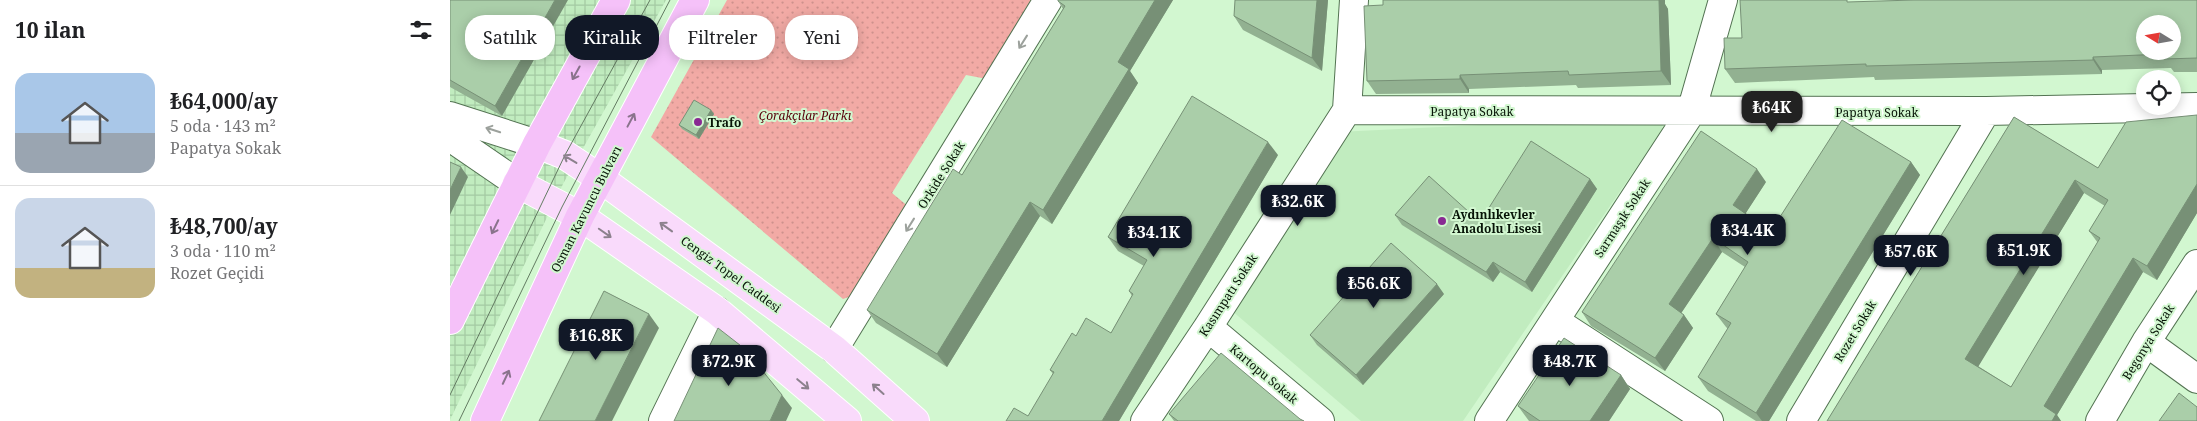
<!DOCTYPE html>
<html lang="tr">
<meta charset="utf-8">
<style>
body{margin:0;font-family:"Noto Serif",serif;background:#f6f6f6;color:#202124;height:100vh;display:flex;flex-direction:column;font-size:19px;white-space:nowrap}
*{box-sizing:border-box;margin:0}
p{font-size:16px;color:#757577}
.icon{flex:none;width:28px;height:28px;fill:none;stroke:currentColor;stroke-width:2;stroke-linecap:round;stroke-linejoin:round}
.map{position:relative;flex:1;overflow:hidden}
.drawer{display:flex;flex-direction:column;background:#fff;width:450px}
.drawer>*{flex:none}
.hud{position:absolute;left:15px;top:15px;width:475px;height:45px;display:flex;gap:10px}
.needle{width:32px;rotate:281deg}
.tools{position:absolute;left:1686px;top:15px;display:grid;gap:10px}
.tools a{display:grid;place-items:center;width:45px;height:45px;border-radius:50%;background:#fff;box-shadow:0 2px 12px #0003;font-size:25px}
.price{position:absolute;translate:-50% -42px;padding:0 11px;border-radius:10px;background:#111827;color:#fff;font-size:16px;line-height:32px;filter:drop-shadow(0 1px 2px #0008)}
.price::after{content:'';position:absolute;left:50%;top:30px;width:15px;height:11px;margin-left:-8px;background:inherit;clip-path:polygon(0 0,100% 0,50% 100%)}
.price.active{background:#222;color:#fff}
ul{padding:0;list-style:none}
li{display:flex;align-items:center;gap:15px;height:125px;padding:0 15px}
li+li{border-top:1px solid #e0e0e0}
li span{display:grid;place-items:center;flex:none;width:140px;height:100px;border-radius:15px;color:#555}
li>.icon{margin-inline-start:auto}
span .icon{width:60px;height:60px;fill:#fffc;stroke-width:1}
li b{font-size:21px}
h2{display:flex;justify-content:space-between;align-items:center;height:60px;padding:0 15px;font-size:21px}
.chip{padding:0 18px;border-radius:20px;background:#fff;box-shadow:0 2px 12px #0003;font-size:18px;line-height:45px}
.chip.active{background:#111827;color:#fff}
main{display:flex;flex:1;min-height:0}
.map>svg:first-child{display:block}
</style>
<main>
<section class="drawer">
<h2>10 ilan<svg class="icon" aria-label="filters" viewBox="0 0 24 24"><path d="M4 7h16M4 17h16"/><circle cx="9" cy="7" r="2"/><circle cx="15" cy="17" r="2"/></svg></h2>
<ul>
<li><span style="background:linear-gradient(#a9c7e8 60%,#9aa5b1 0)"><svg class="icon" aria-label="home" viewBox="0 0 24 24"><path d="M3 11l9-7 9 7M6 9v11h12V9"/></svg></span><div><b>₺64,000/ay</b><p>5 oda · 143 m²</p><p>Papatya Sokak</p></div></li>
<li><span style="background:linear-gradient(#c9d6e8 70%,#c2b280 0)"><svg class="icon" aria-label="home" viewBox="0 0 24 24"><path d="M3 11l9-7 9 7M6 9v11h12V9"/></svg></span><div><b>₺48,700/ay</b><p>3 oda · 110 m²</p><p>Rozet Geçidi</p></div></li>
</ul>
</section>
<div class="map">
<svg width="1747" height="421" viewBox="0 0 1747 421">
<defs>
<pattern id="industrial-grid" width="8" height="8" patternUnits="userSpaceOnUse" patternTransform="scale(1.25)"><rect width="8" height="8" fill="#c1ecbf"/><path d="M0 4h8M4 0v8" fill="none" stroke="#a4caa3"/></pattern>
<pattern id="park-dots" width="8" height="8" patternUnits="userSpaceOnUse" patternTransform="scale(1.25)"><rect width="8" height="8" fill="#f2aaa5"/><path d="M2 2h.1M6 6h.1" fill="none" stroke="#ce918d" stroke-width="1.8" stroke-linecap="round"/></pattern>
</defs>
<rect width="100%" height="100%" fill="#d2f7d0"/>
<path fill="#c1ecbf" d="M1196,117L1213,123L1212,130L1013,421H911L781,310L888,132Z"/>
<path fill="url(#industrial-grid)" d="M0,0H216L113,184L0,420Z"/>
<path fill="url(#park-dots)" d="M277,0H584L537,79L516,75L442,193L460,208L407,294L393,299L201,137Z"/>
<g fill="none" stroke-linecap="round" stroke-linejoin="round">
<g stroke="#537352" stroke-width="30">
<path id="minor" d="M897,110L1536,111L1747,107
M0,116L87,144
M0,137L67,183
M1105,321L1259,421
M758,327L870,421
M1696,342L1747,379
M384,349L598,0
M213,421L267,311
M695,421L758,327L897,110L904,0
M1039,421L1241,112L1273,0
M1351,421L1536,111
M1650,421L1696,342L1747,264"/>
</g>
<g stroke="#fff" stroke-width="30">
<path id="major" d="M87,144L115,155L151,179L384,349L465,421
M67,183L130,216L267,311L397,421"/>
</g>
<g stroke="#fff" stroke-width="30">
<path id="highway" d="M0,320L87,144L166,0
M35,421L130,216L245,0"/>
</g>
<use href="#minor" stroke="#fff" stroke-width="28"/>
<use href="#major" stroke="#f9dafb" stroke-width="28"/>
<use href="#highway" stroke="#f5c1f9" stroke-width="28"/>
<path stroke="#637b62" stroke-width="1" d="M0,395L115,155L200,0
M9,421L112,207L220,0"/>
</g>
<path fill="#92b191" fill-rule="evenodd" d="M0,0L52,116L0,87Z
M608,0H723L680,71L688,83L602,224L590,216L497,367L426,323L417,310L512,175L613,9L608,1Z
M878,0L872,71L793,30L784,16Z
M933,0H1215V4L1218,9L1221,85L1128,88L1126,85L1019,89V93L926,94L917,81L933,5Z
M1747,0V72H1724L1721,68L1652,70V74L1425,80L1424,77L1285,83L1275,69L1292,38L1399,2Z
M261,110L264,114L249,139L232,129L229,125Z
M1747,115V213L1707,280L1693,272L1607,415L1611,421H1377L1564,117L1648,168ZM1634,193L1655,206L1639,231L1648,243L1561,387L1528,366Z
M828,155L669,421L603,374L600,370L626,336L661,333L682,296L679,291L694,266L668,251L658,237Z
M1461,162L1470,175L1319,421H1306L1258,391L1248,377L1278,329L1276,327L1266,314L1295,267L1272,252L1231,313L1234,315L1243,328L1215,371L1141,326L1132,312L1316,182L1295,214L1321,231Z
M1140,179L1147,189L1082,292L1050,272L1043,282L952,225L945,215L1030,222Z
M994,294L913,385L867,345L860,335Z
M1171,375L1180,389L1159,421H1079L1068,406Z
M719,414L850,419L854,421H724Z"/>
<path fill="#779076" d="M105,0H118L52,116L45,106Z
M705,0H723L680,71L688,83L602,224L593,210L668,62Z
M867,0H878L872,71L862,58Z
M1209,0H1215V4L1218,9L1221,85L1211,71Z
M1643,57L1652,70V74L1643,60Z
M1010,75L1019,89V93L1010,79Z
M261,110L264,114L249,139L246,135Z
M818,142L828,155L669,421H652Z
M1461,162L1470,175L1319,421H1312L1306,413Z
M11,167L18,177L0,215V190Z
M1307,169L1316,182L1292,219L1283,205Z
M1140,179L1147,189L1082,292L1075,282Z
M1625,180L1634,193L1525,372L1515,359Z
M1747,184V213L1707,280L1697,266Z
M580,202L590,216L497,367L487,354Z
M1263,238L1272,252L1228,318L1219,304Z
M1683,258L1693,272L1607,415L1611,421H1602L1594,406Z
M1043,262L1050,272L1043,282L1036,272Z
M987,284L994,294L913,385L906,375Z
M199,314L209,328L162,421H145Z
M1234,315L1243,328L1215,371L1205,358Z
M1171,375L1180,389L1159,421H1140Z
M332,395L342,408L336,421H320Z"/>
<path fill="#aacea9" stroke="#779076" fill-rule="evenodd" d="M0,0H105L45,106L0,80Z
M608,0H705L668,62L679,69L593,210L580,202L487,354L417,310L503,169L512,175L615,6L608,1Z
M785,0H867L862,58L784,16Z
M933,0H1209L1211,71L1119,75L1118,71L1010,75V79L917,81L914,6L933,5Z
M1290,0H1397V2L1464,0H1747V58L1714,59V54L1643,57V60L1416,66V64L1275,69L1274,38H1292ZM1695,24H1722V51H1695Z
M742,96L818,142L652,421H556L564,408L578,416L604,372L600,370L622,333L626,336L636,318L661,333L683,294L679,291L697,260L658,237Z
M244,100L261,110L246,135L229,125Z
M1747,115V184L1697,266L1683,258L1594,406L1606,414L1602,421H1377L1564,117L1648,168L1676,122ZM1625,180L1658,200L1639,231L1650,238L1561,387L1515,359Z
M1392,120L1461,162L1306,413L1248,377L1281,323L1266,314L1298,262L1263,238L1219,304L1234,315L1205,358L1132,312L1251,131L1307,169L1283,205L1321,231Z
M1081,141L1140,179L1075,282L1043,262L1036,272L945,215L979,176L1030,222Z
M0,162L11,167L0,190Z
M941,243L987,284L906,375L860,335Z
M154,291L199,314L145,421H89Z
M268,328L295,349L332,395L320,421H224Z
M1114,338L1171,375L1140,421H1090L1068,406Z
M771,353L850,419L854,421H728L719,414Z
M1729,393L1747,407V421H1709Z"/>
<defs><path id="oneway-shaft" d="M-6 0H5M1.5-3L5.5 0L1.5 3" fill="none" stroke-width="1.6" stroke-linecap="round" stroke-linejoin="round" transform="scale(1.25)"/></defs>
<g stroke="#9ca19c">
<use href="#oneway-shaft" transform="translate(573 42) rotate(122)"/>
<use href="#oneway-shaft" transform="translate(43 130) rotate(-162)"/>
<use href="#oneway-shaft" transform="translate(460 225) rotate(122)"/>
</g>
<g stroke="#8a738c">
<use href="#oneway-shaft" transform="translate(126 73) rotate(119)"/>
<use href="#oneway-shaft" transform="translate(181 120) rotate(-62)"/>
<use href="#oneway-shaft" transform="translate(45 227) rotate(116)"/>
<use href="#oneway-shaft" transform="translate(56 377) rotate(-65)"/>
</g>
<g stroke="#8c818d">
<use href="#oneway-shaft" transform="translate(120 159) rotate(-149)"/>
<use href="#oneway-shaft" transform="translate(216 227) rotate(-144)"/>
<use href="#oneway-shaft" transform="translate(155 233) rotate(35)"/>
<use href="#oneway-shaft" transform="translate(353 384) rotate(40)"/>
<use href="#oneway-shaft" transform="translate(428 389) rotate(-138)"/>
</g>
<g fill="#892a93" stroke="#d2f7d0" stroke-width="2">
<circle cx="248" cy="122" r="5"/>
<circle cx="992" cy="221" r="5"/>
</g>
<g text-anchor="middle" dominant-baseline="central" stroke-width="4" stroke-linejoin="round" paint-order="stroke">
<g font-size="12" fill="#071407" stroke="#d2f7d0">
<text x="1022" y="111">Papatya Sokak</text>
<text x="1427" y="112">Papatya Sokak</text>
<text transform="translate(491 175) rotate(-58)">Orkide Sokak</text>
<text transform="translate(136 209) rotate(-63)">Osman Kavuncu Bulvarı</text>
<text transform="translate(1172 218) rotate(-57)">Sarmaşık Sokak</text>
<text transform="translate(281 274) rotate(36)">Cengiz Topel Caddesi</text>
<text transform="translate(778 295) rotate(-57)">Kasımpatı Sokak</text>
<text transform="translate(1405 331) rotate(-59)">Rozet Sokak</text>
<text transform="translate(1698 342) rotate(-58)">Begonya Sokak</text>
<text transform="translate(814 374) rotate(40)">Kartopu Sokak</text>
</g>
<g font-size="12" font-style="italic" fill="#59000a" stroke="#d2f7d0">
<text x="355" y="115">Çorakçılar Parkı</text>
</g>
<g font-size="12" font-weight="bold" fill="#071407" stroke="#d2f7d0" text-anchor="start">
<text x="258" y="122">Trafo</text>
<text x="1002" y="214">Aydınlıkevler<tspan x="1002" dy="14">Anadolu Lisesi</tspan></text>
</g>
</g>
</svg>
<div class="tools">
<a><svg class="needle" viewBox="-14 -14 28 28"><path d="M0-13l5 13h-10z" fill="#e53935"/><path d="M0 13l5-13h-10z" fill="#757577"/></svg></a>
<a><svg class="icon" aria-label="locate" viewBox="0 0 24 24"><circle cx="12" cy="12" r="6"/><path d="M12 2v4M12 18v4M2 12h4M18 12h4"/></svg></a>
</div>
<b class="price active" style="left:1322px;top:133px">₺64K</b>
<b class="price" style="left:848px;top:227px">₺32.6K</b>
<b class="price" style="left:1298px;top:256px">₺34.4K</b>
<b class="price" style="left:704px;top:258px">₺34.1K</b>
<b class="price" style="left:1574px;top:276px">₺51.9K</b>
<b class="price" style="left:1461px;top:277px">₺57.6K</b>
<b class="price" style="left:924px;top:309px">₺56.6K</b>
<b class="price" style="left:146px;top:361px">₺16.8K</b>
<b class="price" style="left:279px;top:387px">₺72.9K</b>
<b class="price" style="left:1120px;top:387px">₺48.7K</b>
<div class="hud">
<a class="chip">Satılık</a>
<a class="chip active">Kiralık</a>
<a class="chip">Filtreler</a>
<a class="chip">Yeni</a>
</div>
</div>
</main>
